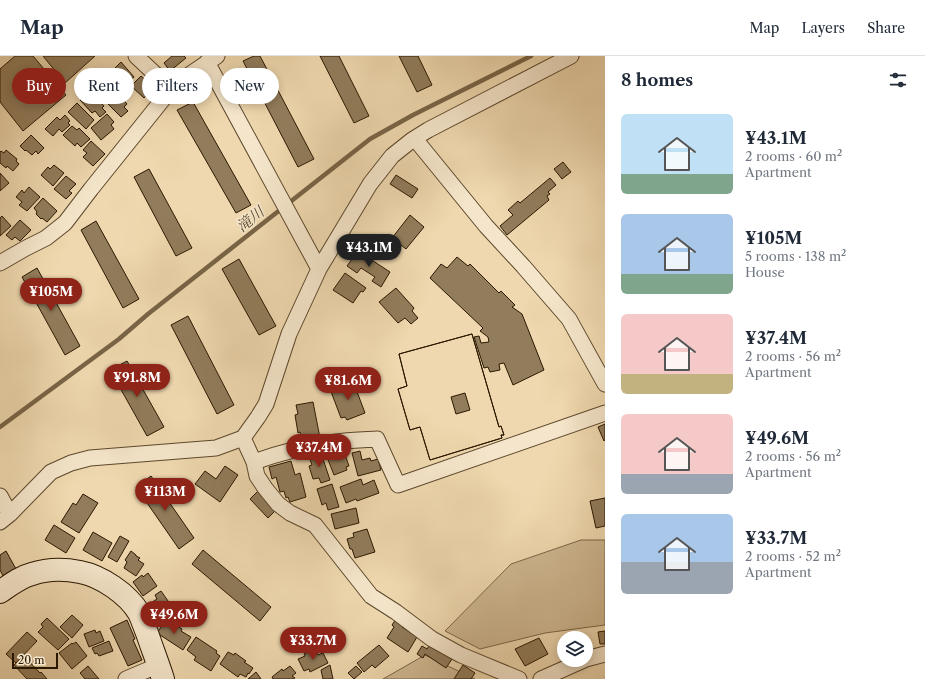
<!DOCTYPE html>
<meta charset="utf-8">
<style>
body{margin:0;font-family:"Libre Caslon Text","Noto Serif JP",serif;background:#f2f2f3;color:#1f2937;height:100vh;display:flex;flex-direction:column;font-size:15px;white-space:nowrap}
*{box-sizing:border-box;margin:0}
p{font-size:13px;color:#747a83}
.icon{flex:none;width:22px;height:22px;fill:none;stroke:currentColor;stroke-width:2;stroke-linecap:round;stroke-linejoin:round}
.map{position:relative;flex:1;overflow:hidden}
.panel{display:flex;flex-direction:column;background:#fff;width:320px}
.panel>*{flex:none}
.hud{position:absolute;left:12px;top:12px;width:380px;height:36px;display:flex;gap:8px}
.buttons{position:absolute;left:557px;top:575px;display:grid;gap:8px}
.buttons a{display:grid;place-items:center;width:36px;height:36px;border-radius:50%;background:#fff;box-shadow:0 2px 10px #0003;font-size:20px}
.scale{position:absolute;left:12px;bottom:10px;width:46px;box-sizing:border-box;padding-left:4px;border:2px solid #2b1800;border-top:0;font-size:11px;line-height:14px;white-space:nowrap;color:#2b1800;-webkit-text-stroke:3px #f5e6cb;paint-order:stroke}
.price{position:absolute;translate:-50% -34px;padding:0 9px;border-radius:14px;background:#8f2418;color:#fff;font-size:13px;line-height:26px;filter:drop-shadow(0 1px 2px #0008)}
.price::after{content:'';position:absolute;left:50%;top:24px;width:12px;height:9px;margin-left:-6px;background:inherit;clip-path:polygon(0 0,100% 0,50% 100%)}
.price.selected{background:#222;color:#fff}
ul{padding:0;list-style:none}
li{display:flex;align-items:center;gap:12px;height:100px;padding:0 16px}
li span{display:grid;place-items:center;flex:none;width:112px;height:80px;border-radius:6px;color:#555}
li>.icon{margin-inline-start:auto}
span .icon{width:48px;height:48px;fill:#fffc;stroke-width:1}
li b{font-size:17px}
h2{display:flex;justify-content:space-between;align-items:center;height:48px;padding:0 16px;font-size:17px}
.pill{padding:0 14px;border-radius:18px;background:#fff;box-shadow:0 2px 10px #0003;font-size:14px;line-height:36px}
.pill.selected{background:#8f2418;color:#fff}
header{display:flex;align-items:center;gap:24px;box-sizing:border-box;height:56px;padding:0 20px;background:#fff;border-bottom:1px solid #e0e1e3}
header strong{font-size:19px}
nav{display:flex;gap:22px;margin-inline-start:auto;font-size:14px}
main{display:flex;flex:1;min-height:0}
.map>svg:first-child{display:block}
</style>
<header>
<strong>Map</strong>
<nav><a>Map</a><a>Layers</a><a>Share</a></nav>
</header>
<main>
<div class="map">
<svg width="605" height="623" viewBox="0 0 605 623">
<rect width="100%" height="100%" fill="#efd8af"/>
<filter id="stains"><feTurbulence type="fractalNoise" baseFrequency=".005" numOctaves="4"/><feColorMatrix values="0 0 0 0 .2 0 0 0 0 .09 0 0 0 0 .02 0 0 0 .5 -.17"/></filter>
<radialGradient id="worn" r=".72"><stop offset=".6" stop-color="#630" stop-opacity="0"/><stop offset="1" stop-color="#630" stop-opacity=".3"/></radialGradient>
<path fill="#ceb791" stroke="#7c6848" d="M581,484H605V569L545,577L480,593L445,575L511,508Z
M425,599L475,623H383Z"/>
<g fill="none" stroke-linecap="round" stroke-linejoin="round">
<path stroke="#786446" stroke-width="4.5" d="M0,371L119,283L148,258L370,83L413,59L531,0"/>
</g>
<path fill="#917c5b" stroke="#2b1800" fill-rule="evenodd" d="M15,0H33L66,39L23,75L0,46V13Z
M43,0H95L65,27Z
M172,0H184L186,2L170,15L164,7Z
M254,0H260L314,103L298,111L243,5Z
M320,0H339L369,60L354,67Z
M399,0H418L432,29L417,36Z
M121,6L134,21L124,29L115,20L117,18L113,14Z
M105,19L114,28L111,32L113,34L104,42L94,30Z
M141,20L151,29L149,31L152,34L144,42L131,30Z
M116,36L127,48L124,51L128,55L121,61L106,46Z
M88,37L91,40L93,38L104,50L102,52L106,56L100,61L95,55L92,57L80,44Z
M193,46L251,149L236,157L177,54Z
M77,47L94,64L86,73L68,56Z
M107,58L114,66L111,69L114,73L101,84L91,72Z
M65,59L70,65L68,67L70,69L62,76L59,73L53,80L45,73L57,61L60,64Z
M72,70L77,74L79,72L90,83L81,91L77,87L75,90L63,79Z
M31,79L44,92L38,98L36,95L32,99L26,94L25,95L20,90Z
M91,85L105,98L93,110L83,101L87,97L83,94Z
M6,94L17,103L16,105L19,108L13,115L7,110L6,112L0,107V96L1,95L4,97Z
M563,106L571,116L562,123L554,113Z
M54,109L64,117L53,130L41,119L48,111L50,113Z
M149,113L192,192L176,200L134,121Z
M0,117L9,127L0,135Z
M396,119L418,133L412,142L390,128Z
M66,120L76,128L69,135L72,137L66,143L54,133Z
M550,122L556,129L548,136L550,138L547,140L549,144L507,179L500,170L513,159L508,154L518,145L520,147Z
M29,131L40,141L27,155L19,149L22,146L16,141L22,134L24,137Z
M43,142L57,155L47,166L42,162L41,163L36,158L37,156L34,152Z
M410,159L424,171L406,193L392,182Z
M2,160L11,170L0,180V162Z
M20,164L31,174L20,185L15,181L12,184L6,179Z
M96,165L139,243L123,252L81,174Z
M358,195L390,216L381,231L372,225L375,221L361,212L357,217L347,210Z
M457,201L468,210L470,208L499,237L501,235L515,249L512,251L522,258L544,314L513,329L504,307L499,308L500,314L490,316L488,311L484,312L474,281L479,280L481,287L489,286L488,281L480,275L483,272L430,222L441,208L447,212Z
M239,203L276,270L259,279L222,213Z
M37,212L80,290L65,299L22,221Z
M345,217L366,232L363,236L361,235L353,247L333,234Z
M396,232L414,252L412,255L418,262L411,268L405,262L398,267L379,246Z
M188,260L234,349L217,358L171,269Z
M472,278L499,371L501,370L504,379H501L502,382L430,404L420,371L410,374L398,333L407,330L399,298ZM465,337L470,354L456,358L451,341Z
M472,278L499,371L501,370L504,379H501L502,382L430,404L420,371L410,374L398,333L407,330L399,298Z
M127,305L164,371L147,380L110,314Z
M353,325L365,357L347,364L345,361L341,362L330,333Z
M313,346L320,382L302,385L300,376L298,377L295,359L298,358L296,349Z
M605,368V384L604,385L598,371Z
M342,390L349,410L346,411L347,414L334,419L325,396Z
M360,395L362,404L370,402L371,405L378,403L381,414L358,420L352,397Z
M321,397L330,424L321,427L319,422L313,423L309,410L312,409L309,401Z
M291,405L295,419L300,417L306,441L290,446L288,441L286,442L284,435L280,436L276,421L272,423L269,411Z
M225,410L238,419L220,446L195,428L205,415L216,423Z
M151,420L194,482L179,493L136,431Z
M361,423L363,429L374,424L379,437L357,445L356,443L346,447L340,431Z
M332,428L339,451L328,454L326,447L322,449L317,433Z
M258,435L276,454L268,462L250,443Z
M83,438L98,447L79,477L61,466L73,447L76,449Z
M605,442V470L596,472L590,445Z
M356,452L359,467L335,473L331,458Z
M54,469L75,482L66,497L45,484Z
M367,473L375,496L355,502L352,493H350L347,483L354,481L353,477Z
M93,476L112,487L102,505L83,494Z
M120,480L129,485L117,506L108,501Z
M203,494L271,551L260,565L192,508Z
M6,495L16,513L3,520L0,514V499Z
M131,495L136,499V500L140,502L138,504L144,508L136,520L124,512L127,506L125,504Z
M148,517L157,530L143,540L133,526L142,519L143,521Z
M161,535L173,552L157,562L148,549L157,543L155,539Z
M72,559L83,569L72,582L60,571Z
M47,562L69,583L58,594L38,576L43,571L41,568Z
M396,563L404,568L402,571L417,581L408,596L387,582L394,571L392,569Z
M127,564L135,583L133,584L142,604L128,610L110,572Z
M168,564L182,573L181,575L191,581L183,594L157,577L163,568L165,569Z
M95,574L96,577L100,575L104,585L89,591L84,578Z
M605,575V588H600L598,576Z
M27,576L37,585L16,607L6,598Z
M196,581L217,595L216,597L220,600L211,615L194,604L196,601L187,594Z
M539,582L548,598L525,610L515,593Z
M109,585L113,595L99,600L97,597L95,598L92,592Z
M76,586L87,600L72,613L59,597L72,587L73,588Z
M430,588L452,603L446,612L425,598L423,602L417,598L422,590L427,593Z
M379,589L389,600L375,612L372,609L364,616L357,607Z
M315,593L318,599L323,597L328,607L310,616L309,613L304,615L298,603L305,600L304,598Z
M228,596L234,599L235,597L246,605L244,606L253,612L249,618L248,617L246,621L240,618L238,621L220,608Z
M24,600L40,617L41,616L47,623H27L14,609Z
M330,609L333,623H323L321,614Z
M463,609L475,617L471,623H454Z
M88,610L99,623H85L80,617Z
M290,610L296,617L292,620L295,622L293,623H273L272,621L282,613L283,615Z
M356,610L362,616L354,623L348,617Z
M256,616L261,623H248Z"/>
<g fill="none" stroke-linecap="round" stroke-linejoin="round">
<g stroke="#5c482c" stroke-width="17">
<path id="street" d="M136,0L171,33
M207,6L319,213
M415,83L486,170L523,210L569,263L605,328
M0,207L26,192L46,182L65,167L91,133L160,47L171,33L189,19L217,0
M243,382L254,406L257,420L265,432L278,448L290,457L315,469L371,540L396,556L432,583L461,599L519,623
M254,406C281,396 308,390 336,386C349,384 363,384 377,383L398,429L605,357
M0,440L10,458
M0,466L10,458L51,416L71,407L90,402L216,392L243,382L258,361L266,348L289,278L319,213L370,128L392,100L412,84L428,74L571,0
M586,603L605,598
M126,623L159,609
M541,623L584,604"/>
</g>
<g stroke="#2b1800" stroke-width="24">
<path id="secondary" d="M0,536C10,529 20,521 32,518C47,513 65,513 80,516C101,520 128,538 139,557C142,563 144,570 147,577C152,592 158,607 163,623"/>
</g>
<use href="#street" stroke="#f5e6cb" stroke-width="15"/>
<use href="#secondary" stroke="#f5e6cb" stroke-width="22"/>
</g>
<g text-anchor="middle" dominant-baseline="central" stroke-width="3" stroke-linejoin="round" paint-order="stroke">
<g font-size="15" font-style="italic" fill="#5f4b2e" stroke="#f5e6cb">
<text transform="translate(250 163) rotate(-39)">滝川</text>
</g>
</g>
<rect width="100%" height="100%" filter="url(#stains)"/>
<rect width="100%" height="100%" fill="url(#worn)"/>
</svg>
<div class="buttons">
<a><svg class="icon" aria-label="layers" viewBox="0 0 24 24"><path d="M12 4l9 5-9 5-9-5zM3 14l9 5 9-5"/></svg></a>
</div>
<div class="scale">20 m</div>
<b class="price selected" style="left:369px;top:212px">¥43.1M</b>
<b class="price" style="left:51px;top:256px">¥105M</b>
<b class="price" style="left:137px;top:342px">¥91.8M</b>
<b class="price" style="left:348px;top:345px">¥81.6M</b>
<b class="price" style="left:319px;top:412px">¥37.4M</b>
<b class="price" style="left:165px;top:456px">¥113M</b>
<b class="price" style="left:174px;top:579px">¥49.6M</b>
<b class="price" style="left:313px;top:605px">¥33.7M</b>
<div class="hud">
<a class="pill selected">Buy</a>
<a class="pill">Rent</a>
<a class="pill">Filters</a>
<a class="pill">New</a>
</div>
</div>
<section class="panel">
<h2>8 homes<svg class="icon" aria-label="filters" viewBox="0 0 24 24"><path d="M4 7h16M4 17h16"/><circle cx="9" cy="7" r="2"/><circle cx="15" cy="17" r="2"/></svg></h2>
<ul>
<li><span style="background:linear-gradient(#bfe0f5 75%,#7fa58c 0)"><svg class="icon" aria-label="home" viewBox="0 0 24 24"><path d="M3 11l9-7 9 7M6 9v11h12V9"/></svg></span><div><b>¥43.1M</b><p>2 rooms · 60 m²</p><p>Apartment</p></div></li>
<li><span style="background:linear-gradient(#a9c7e8 75%,#7fa58c 0)"><svg class="icon" aria-label="home" viewBox="0 0 24 24"><path d="M3 11l9-7 9 7M6 9v11h12V9"/></svg></span><div><b>¥105M</b><p>5 rooms · 138 m²</p><p>House</p></div></li>
<li><span style="background:linear-gradient(#f6c9c9 75%,#c2b280 0)"><svg class="icon" aria-label="home" viewBox="0 0 24 24"><path d="M3 11l9-7 9 7M6 9v11h12V9"/></svg></span><div><b>¥37.4M</b><p>2 rooms · 56 m²</p><p>Apartment</p></div></li>
<li><span style="background:linear-gradient(#f6c9c9 75%,#9aa5b1 0)"><svg class="icon" aria-label="home" viewBox="0 0 24 24"><path d="M3 11l9-7 9 7M6 9v11h12V9"/></svg></span><div><b>¥49.6M</b><p>2 rooms · 56 m²</p><p>Apartment</p></div></li>
<li><span style="background:linear-gradient(#a9c7e8 60%,#9aa5b1 0)"><svg class="icon" aria-label="home" viewBox="0 0 24 24"><path d="M3 11l9-7 9 7M6 9v11h12V9"/></svg></span><div><b>¥33.7M</b><p>2 rooms · 52 m²</p><p>Apartment</p></div></li>
</ul>
</section>
</main>
